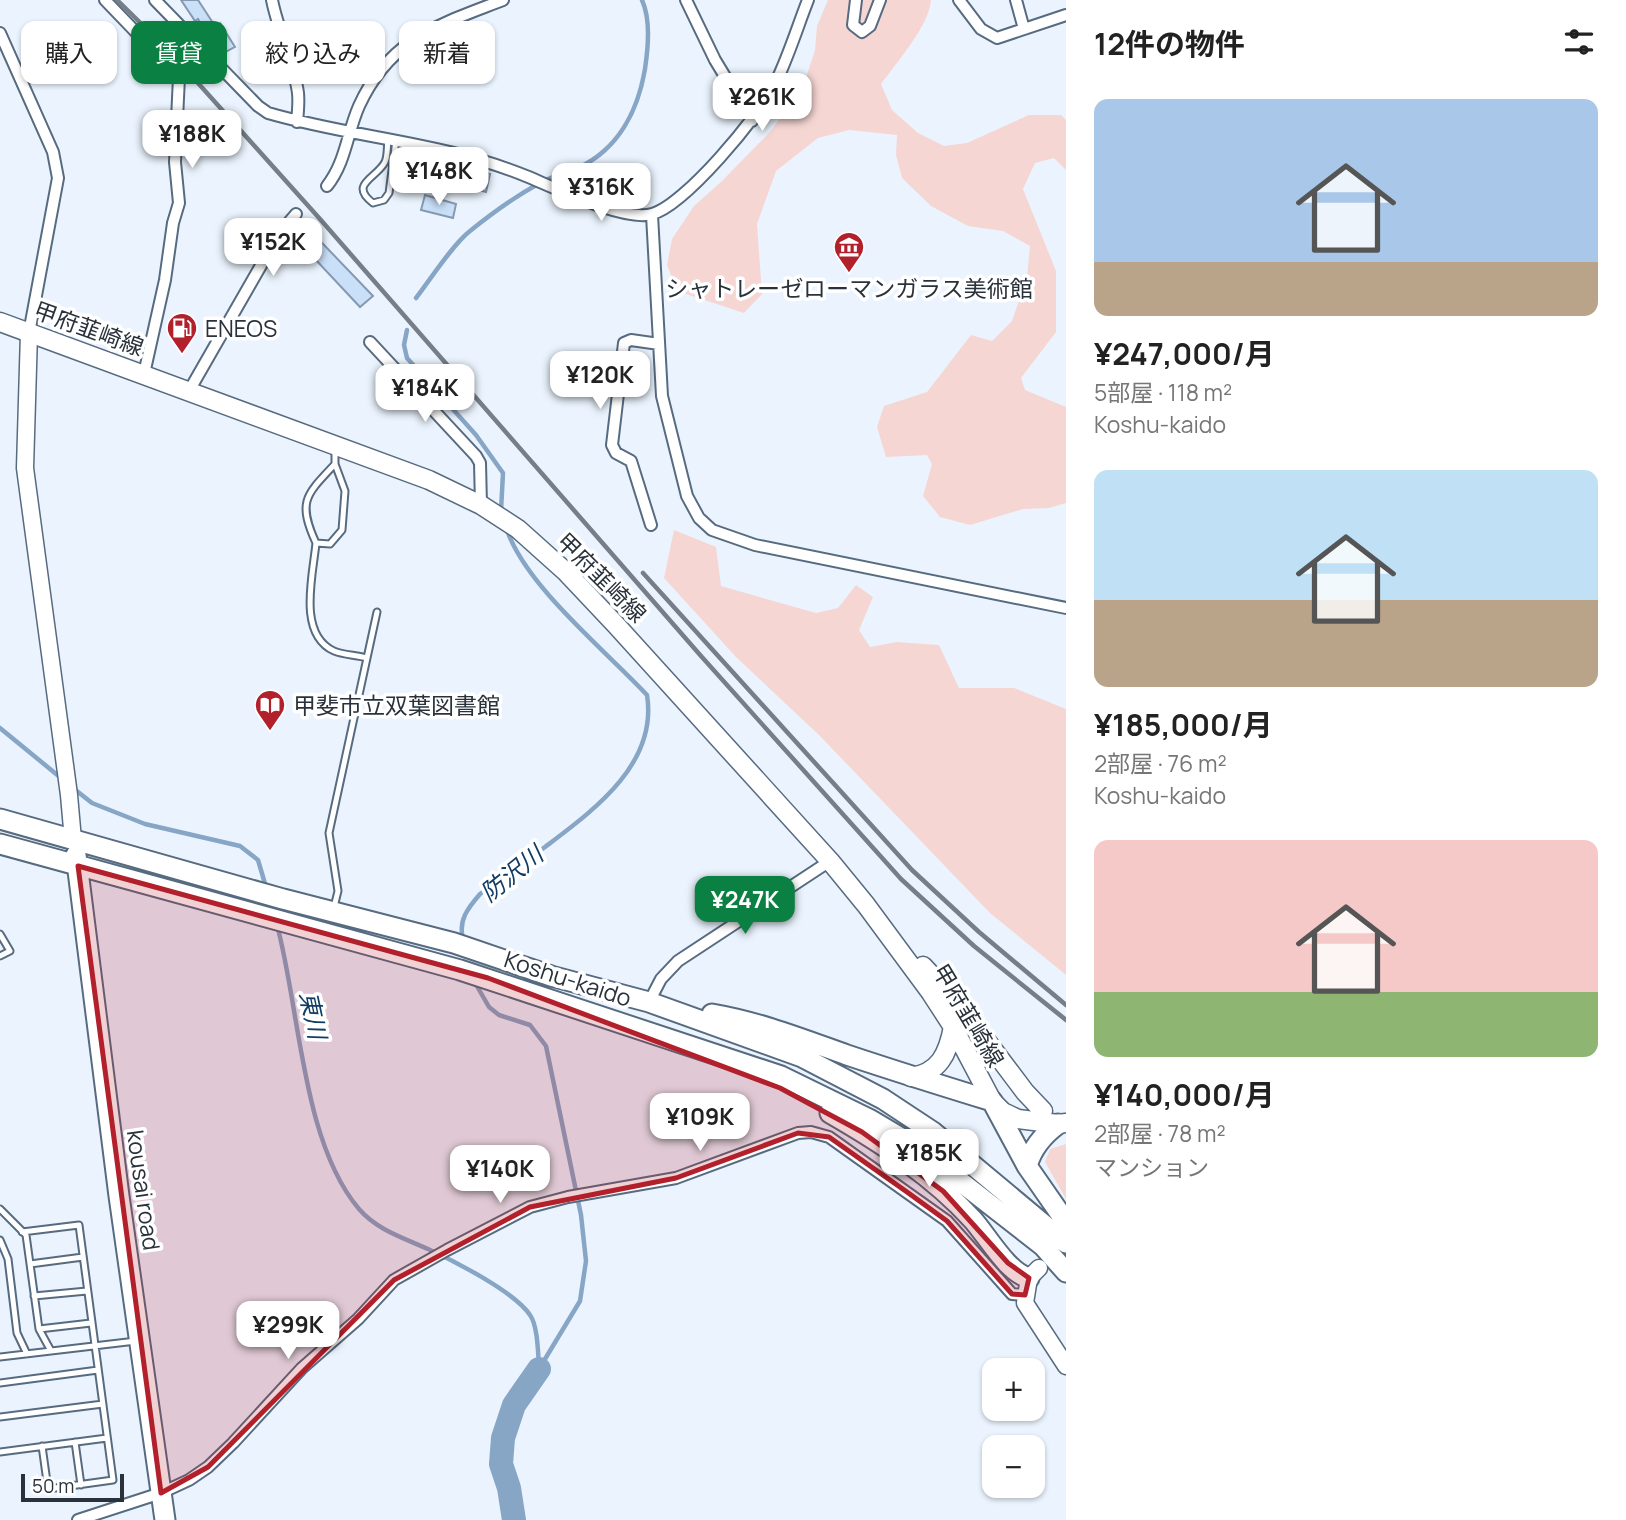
<!DOCTYPE html>
<html lang="ja">
<meta charset="utf-8">
<style>
body{margin:0;font-family:Manrope,"Noto Sans JP",sans-serif;background:#f2f2f2;color:#222;height:100vh;display:flex;flex-direction:column;font-size:26px;white-space:nowrap}
*{box-sizing:border-box;margin:0}
p{font-size:23px;color:#767676}
.icon{flex:none;width:38px;height:38px;fill:none;stroke:currentColor;stroke-width:2;stroke-linecap:round;stroke-linejoin:round}
.map{position:relative;flex:1;overflow:hidden}
.drawer{display:flex;flex-direction:column;background:#fff;width:560px}
.drawer>*{flex:none}
.banner{position:absolute;left:21px;top:21px;width:665px;height:63px;display:flex;gap:14px}
.buttons{position:absolute;left:982px;top:1358px;display:grid;gap:14px}
.buttons a{display:grid;place-items:center;width:63px;height:63px;border-radius:14px;background:#fff;box-shadow:0 2px 5px #0004;font-size:35px}
.scale{position:absolute;left:21px;bottom:18px;width:103px;box-sizing:border-box;padding-left:7px;border:4px solid #29323b;border-top:0;font-size:19px;line-height:24px;white-space:nowrap;color:#29323b;-webkit-text-stroke:5px #fff;paint-order:stroke}
.price{position:absolute;translate:-50% -60px;padding:0 16px;border-radius:14px;background:#fff;color:#222;font-size:23px;line-height:46px;filter:drop-shadow(0 2px 4px #0008)}
.price::after{content:'';position:absolute;left:50%;top:42px;width:21px;height:16px;margin-left:-10px;background:inherit;clip-path:polygon(0 0,100% 0,50% 100%)}
.price.selected{background:#0b8043;color:#fff}
ul{padding:0;list-style:none}
li{display:grid;align-content:center;gap:14px;height:371px;padding:0 28px}
li span{display:grid;place-items:center;height:217px;border-radius:14px;color:#555}
li>.icon{margin-inline-start:auto}
span .icon{width:126px;height:126px;fill:#fffc;stroke-width:1}
li b{font-size:30px}
h2{display:flex;justify-content:space-between;align-items:center;height:84px;padding:0 28px;font-size:30px}
.chip{padding:0 24px;border-radius:14px;background:#fff;box-shadow:0 2px 5px #0004;font-size:24px;line-height:63px}
.chip.selected{background:#0b8043;color:#fff}
main{display:flex;flex:1;min-height:0}
.map>svg:first-child{display:block}
</style>
<main>
<div class="map">
<svg width="1066" height="1520" viewBox="0 0 1066 1520">
<rect width="100%" height="100%" fill="#ebf4fe"/>
<path fill="#f5d6d3" d="M828,0H931C929,26 897,62 881,84L892,110L918,133L944,146L967,143L1029,115H1061L1066,120V170L1054,158L1035,163L1023,189L1056,271V332L1021,378L1025,390L1066,407V503L1049,508L1023,509L970,525L940,517L923,496L932,464L927,455L886,457L877,427L884,406L927,392L971,335L992,341L1012,321L1027,277L1030,246L1003,231L968,226L931,206L902,178L896,155L897,135L849,130L818,138L776,171L757,224L762,294L744,313L677,291L667,265L672,239L694,206L722,181L769,133L802,90L815,50L817,26Z
M674,530L716,547L721,586L816,613L838,608L856,585L873,597L859,630L870,647L897,642L939,645L959,688H1014L1066,709V975L990,913L819,735L736,657L664,578Z
M1066,1144V1199L1045,1162L1050,1149Z"/>
<g fill="none" stroke-linecap="round" stroke-linejoin="round">
<path stroke="#87a5c5" stroke-width="4.5" d="M416,298C430,280 453,244 470,231C491,214 516,196 540,183C553,176 567,173 580,167C619,148 638,110 645,69C648,48 651,20 642,0
M407,330L404,345L407,358L476,435L503,473L501,511
M0,728L61,778
M73,788L92,803L145,824L240,846L258,860L266,887
M277,925C300,1010 302,1142 359,1209C377,1230 404,1238 428,1249C454,1261 515,1292 530,1315C538,1326 538,1354 539,1367
M463,939C458,920 468,908 480,894C502,879 524,863 545,847C594,810 658,764 647,695C605,650 526,586 507,530
M474,981L489,1007L499,1015L530,1025L546,1046L581,1215L586,1261L580,1301L539,1369"/>
<path stroke="#87a5c5" stroke-width="24" d="M514,1520L509,1488L501,1464L503,1438L514,1405L539,1369"/>
</g>
<path fill="#cae0f9" stroke="#8599b0" stroke-width="2" d="M181,0H198L215,26L220,23L235,47L222,54L220,50L215,51L198,19L195,21Z
M428,159L490,174L486,192L424,174Z
M425,195L456,204L453,218L421,210Z
M302,222L373,296L360,307L300,243L295,252L283,247L289,234Z"/>
<g fill="none" stroke-linecap="round" stroke-linejoin="round">
<g stroke="#576b80" stroke-width="9">
<path id="lane" d="M388,139C387,146 388,156 385,162C377,178 348,184 373,203L384,200L389,193L396,140
M335,448V464L345,491L342,530L330,544L316,543C297,501 306,495 335,464
M316,543C313,575 297,634 334,651C343,655 357,655 367,658
M334,907L338,891L329,833L377,612
M0,934L10,951L0,956
M0,1209L26,1235L39,1329L51,1351
M22,1232L79,1225L113,1480L48,1489L42,1446
M0,1240L8,1259L17,1333L27,1354
M30,1264L83,1257
M34,1296L87,1291
M39,1329L91,1323
M0,1357L136,1341
M0,1383L98,1370
M0,1417L103,1404
M75,1442L81,1485
M0,1452L107,1438"/>
</g>
<g stroke="#576b80" stroke-width="14">
<path id="street" d="M105,0L179,77L175,162L179,203L173,223L165,280L144,374
M155,0L258,106L268,113C354,138 443,142 526,176C553,187 625,222 652,214C684,206 760,115 775,84C788,58 797,28 808,0
M272,0C278,31 294,62 298,93C299,103 298,112 297,122
M686,0L715,60L752,121
M856,0L853,25L862,32L870,26L880,0
M959,0L981,29L997,38L1066,15
M1016,0L1024,29
M0,33L53,152L58,178L29,333
M327,186C346,162 347,133 359,106C390,38 439,25 503,0
M652,215L662,396L687,496L699,518L712,530L755,545L1066,608
M370,342L476,456L480,463L481,505
M189,391L279,234L296,214
M651,525L631,461L616,453L612,445L624,343L631,340L659,344
M649,1002L661,979L678,961L830,861
M78,1520L161,1493L189,1480L208,1467L233,1443L302,1368L358,1319L394,1280L447,1250L530,1207L568,1197L676,1178L798,1133L811,1132L829,1137L947,1221L1012,1294L1025,1295"/>
</g>
<g stroke="#576b80" stroke-width="19">
<path id="secondary" d="M29,333L25,468L69,795L73,840
M1039,1268L1029,1278L1025,1303L1066,1366"/>
</g>
<g stroke="#576b80" stroke-width="21">
<path id="primary" d="M0,322L429,480L481,505L518,529L566,572L616,625L830,861L866,905L931,993L953,1027L992,1101L1003,1112L1018,1119L1058,1124L1066,1123
M923,966L961,1007L1025,1092L1043,1111
M911,1077C939,1073 948,1054 953,1027"/>
</g>
<g stroke="#576b80" stroke-width="23">
<path id="highway" d="M0,819L283,899L454,943L551,976L649,1002L802,1057L883,1099L933,1132L1066,1243
M0,844L460,970L781,1076L869,1119L916,1147L1043,1246L1066,1272
M76,855L119,1196L165,1520
M712,1014C759,1022 802,1039 847,1055C895,1071 943,1086 992,1101L1027,1166L1066,1222
M830,1113C882,1143 933,1176 973,1220C988,1237 1008,1273 1029,1278
M1027,1166C1032,1148 1043,1135 1058,1124"/>
</g>
<use href="#lane" stroke="#fff" stroke-width="5"/>
<use href="#street" stroke="#fff" stroke-width="10"/>
<use href="#secondary" stroke="#fff" stroke-width="16"/>
<use href="#primary" stroke="#fff" stroke-width="18"/>
<use href="#highway" stroke="#fff" stroke-width="19"/>
<path stroke="#767f89" stroke-width="4.5" d="M117,0L171,53L320,219L701,656L901,879L974,946L1066,1020
M643,573L912,870L979,932L1066,1005"/>
</g>
<path fill="#b2202b" fill-opacity="0.2" stroke="#b2202b" stroke-width="5" stroke-linejoin="round" d="M78,866L488,978L780,1088L862,1132L943,1191L1008,1263L1029,1278L1025,1295L1012,1294L947,1221L907,1192L829,1137L798,1133L676,1178L530,1207L394,1280L208,1467L161,1493Z"/>
<defs>
<g id="museum-pin" transform="scale(1.575)"><path d="M0 17L-7.5 6A9.5 9.5 0 1 1 7.5 6Z" fill="#b2202b" stroke="#fff"/><path d="M0-6L6-3V-2H-6V-3ZM-5-1h2V3h-2ZM-1-1h2V3h-2ZM3-1h2V3H3ZM-6 4H6V6H-6Z" fill="#fff"/></g>
<g id="fuel-pin" transform="scale(1.575)"><path d="M0 17L-7.5 6A9.5 9.5 0 1 1 7.5 6Z" fill="#b2202b" stroke="#fff"/><path d="M-5.5-6h7V0h2V4h1.3V-2.5L3-4.5l.8-.8L6-3V5H2.5V1h-1V6h-7ZM-4.2-4.7v3.2H.2V-4.7Z" fill="#fff"/></g>
<g id="library-pin" transform="scale(1.575)"><path d="M0 17L-7.5 6A9.5 9.5 0 1 1 7.5 6Z" fill="#b2202b" stroke="#fff"/><path d="M-6-4Q-3-5.5-.7-3.5V5Q-3 3-6 4ZM6-4Q3-5.5 .7-3.5V5Q3 3 6 4Z" fill="#fff"/></g>
</defs>
<g fill-rule="evenodd">
<use href="#museum-pin" x="849" y="247"/>
<use href="#fuel-pin" x="182" y="328"/>
<use href="#library-pin" x="270" y="705"/>
</g>
<g text-anchor="middle" dominant-baseline="central" stroke-width="7" stroke-linejoin="round" paint-order="stroke">
<g font-size="23" fill="#29323b" stroke="#fff" text-anchor="start">
<text x="849" y="288" text-anchor="middle">シャトレーゼローマンガラス美術館</text>
<text x="205" y="328">ENEOS</text>
<text x="293" y="705">甲斐市立双葉図書館</text>
</g>
<g font-size="23" fill="#29323b" stroke="#fff">
<text transform="translate(89 328) rotate(20)">甲府韮崎線</text>
<text transform="translate(602 577) rotate(45)">甲府韮崎線</text>
<text transform="translate(568 978) rotate(18)">Koshu-kaido</text>
<text transform="translate(969 1015) rotate(59)">甲府韮崎線</text>
<text transform="translate(144 1190) rotate(82)">kousai road</text>
</g>
<g font-size="24" font-style="italic" fill="#0e3c65" stroke="#fff">
<text transform="translate(511 873) rotate(-39)">防沢川</text>
<text transform="translate(314 1015) rotate(78)">東川</text>
</g>
</g>
</svg>
<div class="buttons">
<a>+</a>
<a>−</a>
</div>
<div class="scale">50 m</div>
<b class="price" style="left:762px;top:133px">¥261K</b>
<b class="price" style="left:192px;top:170px">¥188K</b>
<b class="price" style="left:439px;top:207px">¥148K</b>
<b class="price" style="left:601px;top:223px">¥316K</b>
<b class="price" style="left:273px;top:278px">¥152K</b>
<b class="price" style="left:600px;top:411px">¥120K</b>
<b class="price" style="left:425px;top:424px">¥184K</b>
<b class="price selected" style="left:745px;top:936px">¥247K</b>
<b class="price" style="left:700px;top:1153px">¥109K</b>
<b class="price" style="left:929px;top:1189px">¥185K</b>
<b class="price" style="left:500px;top:1205px">¥140K</b>
<b class="price" style="left:288px;top:1361px">¥299K</b>
<div class="banner">
<a class="chip">購入</a>
<a class="chip selected">賃貸</a>
<a class="chip">絞り込み</a>
<a class="chip">新着</a>
</div>
</div>
<section class="drawer">
<h2>12件の物件<svg class="icon" aria-label="filters" viewBox="0 0 24 24"><path d="M4 7h16M4 17h16"/><circle cx="9" cy="7" r="2"/><circle cx="15" cy="17" r="2"/></svg></h2>
<ul>
<li><span style="background:linear-gradient(#a9c7e8 75%,#b9a48a 0)"><svg class="icon" aria-label="home" viewBox="0 0 24 24"><path d="M3 11l9-7 9 7M6 9v11h12V9"/></svg></span><div><b>¥247,000/月</b><p>5部屋 · 118 m²</p><p>Koshu-kaido</p></div></li>
<li><span style="background:linear-gradient(#bfe0f5 60%,#b9a48a 0)"><svg class="icon" aria-label="home" viewBox="0 0 24 24"><path d="M3 11l9-7 9 7M6 9v11h12V9"/></svg></span><div><b>¥185,000/月</b><p>2部屋 · 76 m²</p><p>Koshu-kaido</p></div></li>
<li><span style="background:linear-gradient(#f6c9c9 70%,#8fb573 0)"><svg class="icon" aria-label="home" viewBox="0 0 24 24"><path d="M3 11l9-7 9 7M6 9v11h12V9"/></svg></span><div><b>¥140,000/月</b><p>2部屋 · 78 m²</p><p>マンション</p></div></li>
</ul>
</section>
</main>
